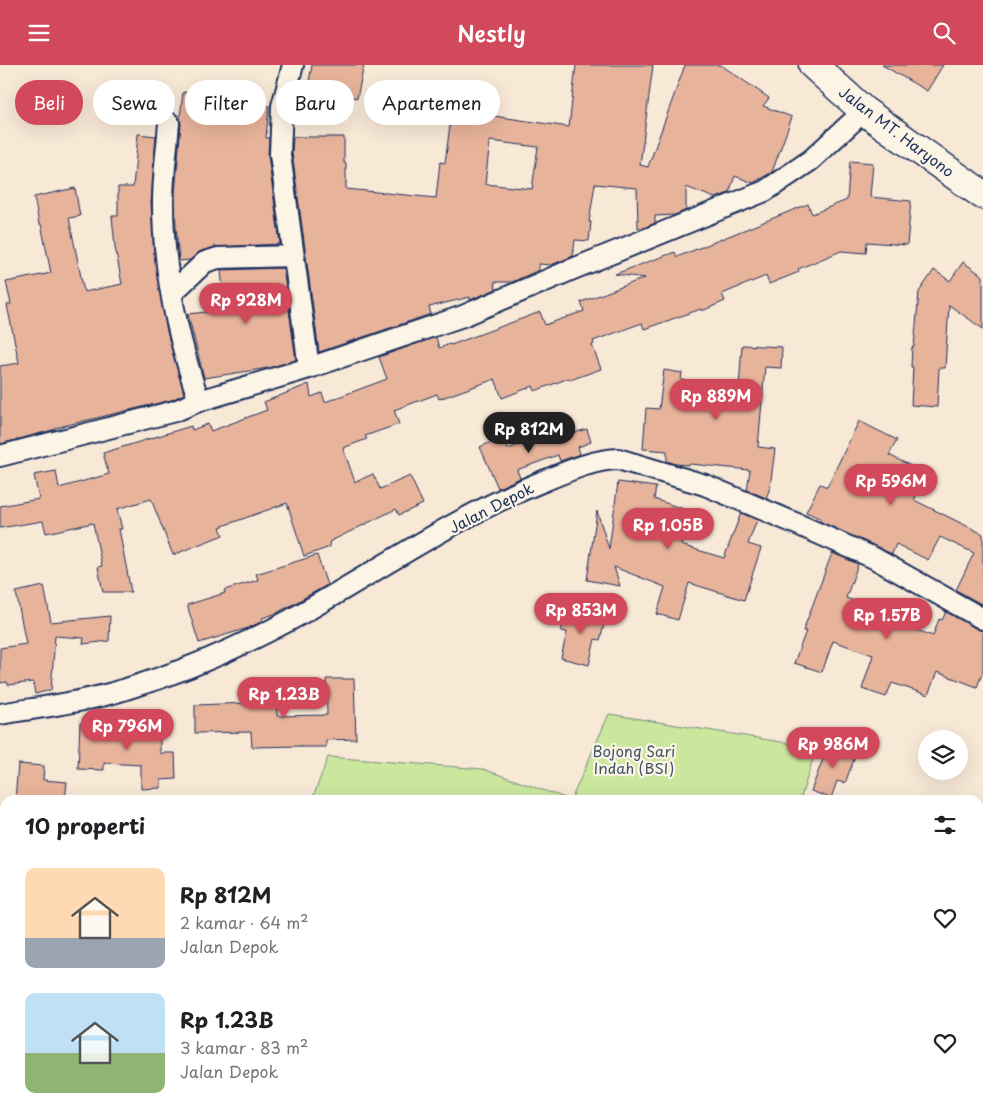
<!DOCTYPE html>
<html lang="id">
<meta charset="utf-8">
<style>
body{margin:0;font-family:"Playpen Sans",sans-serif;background:#f6f6f6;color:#202124;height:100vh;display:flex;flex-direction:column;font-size:19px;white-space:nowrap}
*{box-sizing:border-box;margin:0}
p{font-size:16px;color:#757577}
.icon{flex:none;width:28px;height:28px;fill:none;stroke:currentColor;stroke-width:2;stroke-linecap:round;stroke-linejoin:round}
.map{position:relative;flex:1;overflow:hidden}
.sheet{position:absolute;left:0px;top:730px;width:984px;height:320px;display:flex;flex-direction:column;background:#fff;border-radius:15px 15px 0 0;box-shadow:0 5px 20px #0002}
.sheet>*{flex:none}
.guide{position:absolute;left:15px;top:15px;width:500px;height:45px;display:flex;gap:10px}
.buttons{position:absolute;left:918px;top:665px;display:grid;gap:10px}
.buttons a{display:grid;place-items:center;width:50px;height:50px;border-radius:50%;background:#fff;box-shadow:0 5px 20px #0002;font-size:25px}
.price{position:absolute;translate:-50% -42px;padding:0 11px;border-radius:18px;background:#d1495b;color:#fff;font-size:16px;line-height:32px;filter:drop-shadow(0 1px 2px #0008)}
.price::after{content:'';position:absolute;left:50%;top:30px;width:15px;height:11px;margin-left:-8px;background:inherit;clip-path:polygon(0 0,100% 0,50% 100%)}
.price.active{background:#222;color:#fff}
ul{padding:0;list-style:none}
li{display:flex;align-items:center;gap:15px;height:125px;padding:0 25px}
li span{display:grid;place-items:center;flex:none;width:140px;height:100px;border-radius:10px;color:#555}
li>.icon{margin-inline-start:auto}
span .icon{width:60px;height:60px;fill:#fffc;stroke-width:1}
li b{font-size:21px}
h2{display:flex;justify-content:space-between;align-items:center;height:60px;padding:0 25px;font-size:21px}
.chip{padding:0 18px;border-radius:22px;background:#fff;box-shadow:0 5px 20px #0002;font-size:18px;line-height:45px}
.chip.active{background:#d1495b;color:#fff}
header{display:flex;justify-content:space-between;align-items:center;height:65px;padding:0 25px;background:#d1495b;color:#fff;font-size:22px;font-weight:600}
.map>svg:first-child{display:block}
</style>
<header><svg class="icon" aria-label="menu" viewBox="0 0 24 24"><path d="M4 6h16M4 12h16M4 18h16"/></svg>Nestly<svg class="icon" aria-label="search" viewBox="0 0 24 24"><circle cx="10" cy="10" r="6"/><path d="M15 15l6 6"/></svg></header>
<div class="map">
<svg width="983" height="1050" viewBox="0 0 983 1050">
<rect width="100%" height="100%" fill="#f8e8d6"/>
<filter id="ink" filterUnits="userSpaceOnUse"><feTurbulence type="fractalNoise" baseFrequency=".02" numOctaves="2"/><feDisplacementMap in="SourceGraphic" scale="10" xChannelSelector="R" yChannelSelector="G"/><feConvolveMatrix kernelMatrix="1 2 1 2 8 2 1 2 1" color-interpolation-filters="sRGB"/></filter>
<g filter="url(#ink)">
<path fill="#cbe79e" stroke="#738b7e" d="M609,649L812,682L815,688L800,735H571Z
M328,692L483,704L571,735H312Z
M5,830V1045H700L703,1050H0V831Z"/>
<path fill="#e8b39b" stroke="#1b2f5e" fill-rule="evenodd" d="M312,0H364L357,33L308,22Z
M576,0H653L640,100L648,102L685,0H721L769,33L763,41L792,52L772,107L753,118L735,111L729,128L715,133L686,122V145L675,150L655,151V158L644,163H638L637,123L595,119L589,157H591L589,176L575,175L573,191L551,200L539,199V205L512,217H494L496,224L470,235V232L429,242L431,249L319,287L292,88L293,72H344V98H346V124L436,133L440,97L445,98L452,45L569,62ZM490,76L538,82L532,124L485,119Z
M882,0H943L927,26Z
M183,27L214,31V37L269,41L266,73H269L268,90L280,179L215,182L201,186L190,195L179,196L176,162L175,128L181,59L180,53Z
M138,69L156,71L151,138L154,189L167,266L184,329L171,335L55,363L56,364L0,379V301L19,298L7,240L11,239L6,217L51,208L41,159H39L34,132L75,123L80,151L69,153L84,227L122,219L115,182L112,151H118V122H133Z
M850,96L873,98L870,132L911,136L907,180L867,177L866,188L841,186L798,204L799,207L769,219L766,211L722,229L725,236L702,246L701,244L644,264L642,258L593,276L594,279L592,280L601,304L570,315L569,313L535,326L533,321L502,333L495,314L439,334L437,329L394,345L399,359L365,371L367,374L343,383L355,417L373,409L380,424L410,411L423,439L399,450L396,444L329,477L330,482L304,491L287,438L220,462L223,470L173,490L151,434L117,444L122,464H119L131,527H103L98,502L102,501L93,458L46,468L43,456L0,463V441L39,434L34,410L56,406L59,423L109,409L103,388L191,361L192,365L208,359L211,366L267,345L264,337L309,319L311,332L322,328L325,337L387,314L379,292L436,272L439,283L450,279L451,280L540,247L545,260L584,246L581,237L645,213L615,209L675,187L677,192L808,139L812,149L847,135Z
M963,197L983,211V264L949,240L945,303H939L937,342L911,340L913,302H911L912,282H914L919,227L934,205L950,216Z
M283,203L296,295L268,303L204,313L188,249L225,245L221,205Z
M742,280L782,282L781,303L765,302L758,382L775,384L770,423L766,433L747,425L750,405L690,399L689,400L676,399L667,396V386L643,384L646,343L659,344L664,305L682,308L681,315L739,323Z
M859,356L897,375L889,390L927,409L914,435L983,469V540L956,525L974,488L940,472L928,495L896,479L892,489L819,456L821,454L806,447L820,419L827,422Z
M587,364L591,377L578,382L580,389L560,396L558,390L517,405L520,413L498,423L480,382L502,372L508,384L545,370L547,376Z
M618,417L656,422L654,434L692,447L681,480L724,493L741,448L757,455L748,479L761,483L744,535L689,518L678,555L657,549L665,522L614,502L620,521L587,515L597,446L609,484Z
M832,488L858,499L846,533L857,537L855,542L933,571L939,554L942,555L946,547L977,564L983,566V606L977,622L937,607L928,630L892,618L886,632L862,624L873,590L833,576L822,607L794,598L806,566H803Z
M317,490L327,520L277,548L262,553L263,556L248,563L199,578L187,540L225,528L224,525L258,515L256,509Z
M44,521L51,557L110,551L109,576L83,579L84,573L55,571L51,625L35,629L33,617L8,620L7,617L0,618V583L26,579L16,527Z
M566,542L606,552L600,575L595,574L589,600L561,593L567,567L561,566Z
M326,614H354L356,674L326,675V682H301V681L252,682L251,667L195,668V640L251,638V628L276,627L277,651L327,650Z
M140,655H160V688H175L176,714L161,715V723L141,724V700L104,698V705L78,704L80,658L106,659L105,663L140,665Z
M830,675L849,682L848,686L856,689L845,718L837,716L831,733L811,726Z
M18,699L44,701L43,715L67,717L65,735H15Z"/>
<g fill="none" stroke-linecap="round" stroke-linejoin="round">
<g stroke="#1b2f5e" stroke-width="14">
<path id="lane" d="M0,851H5
M114,1050L119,1045
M155,1050V1045"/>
</g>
<g stroke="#1b2f5e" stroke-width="24">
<path id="street" d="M293,0L282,41L280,89L309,303
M169,58C167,84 163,111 163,138C163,203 178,274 199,336
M172,228L205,197L218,193L294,191
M0,391L175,346L199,336L309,303L463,251L573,204L765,126L811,95L864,46
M0,649C42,642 86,637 126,624C183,607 238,583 290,555C375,508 456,451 546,415C570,405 593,395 618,394L705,420L797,459L874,493L983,554
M979,807L983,808
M946,1045L962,1050"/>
</g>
<g stroke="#1b2f5e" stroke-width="31">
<path id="primary" d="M813,0L864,46L983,130"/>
</g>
<use href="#lane" stroke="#fcf5e5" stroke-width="10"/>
<use href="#street" stroke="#fcf5e5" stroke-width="20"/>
<use href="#primary" stroke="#fcf5e5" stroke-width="28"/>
</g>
</g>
<g text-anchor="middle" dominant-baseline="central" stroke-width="4.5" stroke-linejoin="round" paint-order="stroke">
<g font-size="15" fill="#1b2f5e" stroke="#fcf5e5">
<text transform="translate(897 66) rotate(37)">Jalan MT. Haryono</text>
<text transform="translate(491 442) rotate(-27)">Jalan Depok</text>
</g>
<g font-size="15" fill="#3e546b" stroke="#fcf5e5">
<text x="634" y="685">Bojong Sari<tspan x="634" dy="17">Indah (BSI)</tspan></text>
</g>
</g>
</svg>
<div class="buttons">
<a><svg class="icon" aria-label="layers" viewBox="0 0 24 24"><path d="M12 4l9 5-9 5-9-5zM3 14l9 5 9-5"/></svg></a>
</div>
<b class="price" style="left:246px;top:260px">Rp 928M</b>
<b class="price" style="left:716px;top:356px">Rp 889M</b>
<b class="price active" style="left:529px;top:389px">Rp 812M</b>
<b class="price" style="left:891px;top:441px">Rp 596M</b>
<b class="price" style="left:668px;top:485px">Rp 1.05B</b>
<b class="price" style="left:581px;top:570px">Rp 853M</b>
<b class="price" style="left:887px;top:575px">Rp 1.57B</b>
<b class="price" style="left:284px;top:654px">Rp 1.23B</b>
<b class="price" style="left:127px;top:686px">Rp 796M</b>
<b class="price" style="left:833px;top:704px">Rp 986M</b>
<div class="guide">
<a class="chip active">Beli</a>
<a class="chip">Sewa</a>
<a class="chip">Filter</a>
<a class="chip">Baru</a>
<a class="chip">Apartemen</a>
</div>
<section class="sheet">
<h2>10 properti<svg class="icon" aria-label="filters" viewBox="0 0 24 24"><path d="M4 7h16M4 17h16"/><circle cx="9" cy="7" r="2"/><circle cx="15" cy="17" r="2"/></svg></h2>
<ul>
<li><span style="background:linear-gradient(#ffd9b3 70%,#9aa5b1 0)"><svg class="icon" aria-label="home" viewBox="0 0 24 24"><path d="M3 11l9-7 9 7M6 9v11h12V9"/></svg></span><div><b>Rp 812M</b><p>2 kamar · 64 m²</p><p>Jalan Depok</p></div><svg class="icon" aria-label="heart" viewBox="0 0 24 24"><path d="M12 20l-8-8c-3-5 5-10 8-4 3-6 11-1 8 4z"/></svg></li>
<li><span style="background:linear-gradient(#bfe0f5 60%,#8fb573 0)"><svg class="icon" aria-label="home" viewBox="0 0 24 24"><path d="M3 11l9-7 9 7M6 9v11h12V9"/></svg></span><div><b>Rp 1.23B</b><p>3 kamar · 83 m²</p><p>Jalan Depok</p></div><svg class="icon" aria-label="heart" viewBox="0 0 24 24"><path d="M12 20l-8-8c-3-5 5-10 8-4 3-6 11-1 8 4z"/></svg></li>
</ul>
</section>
</div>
